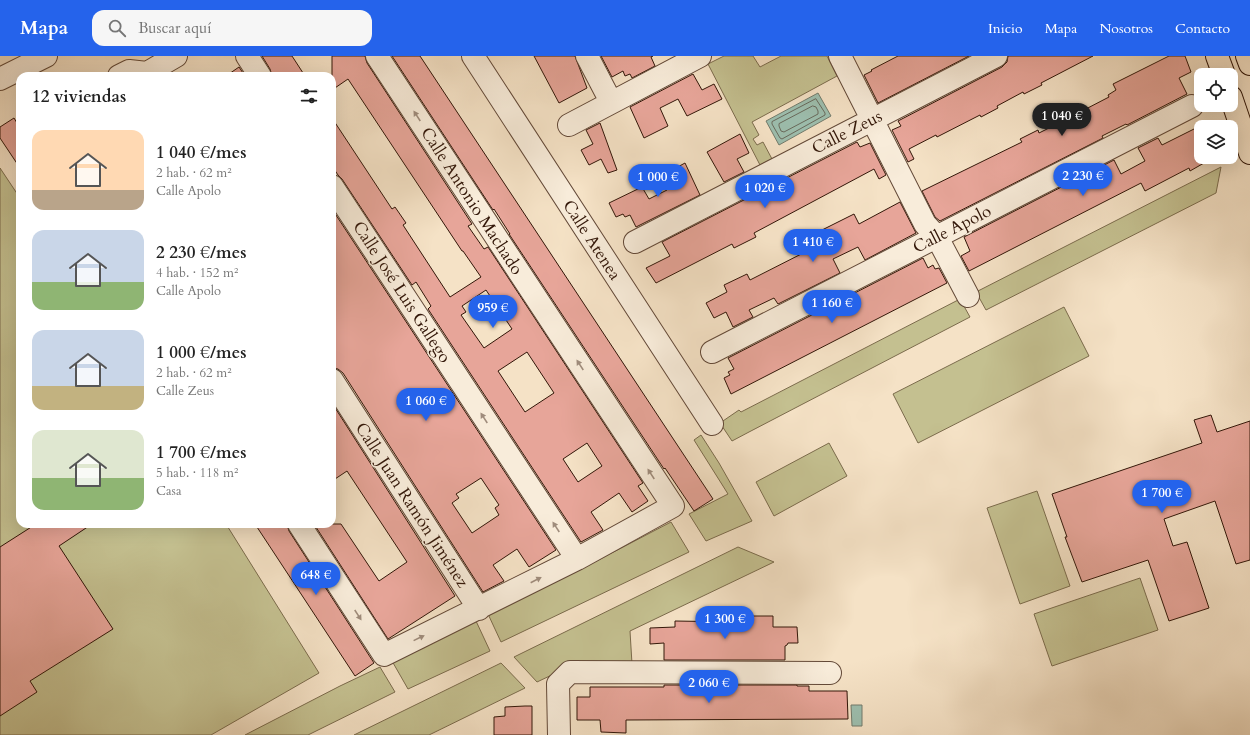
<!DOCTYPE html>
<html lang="es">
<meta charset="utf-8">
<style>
body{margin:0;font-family:Cardo,serif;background:#f6f6f6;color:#222;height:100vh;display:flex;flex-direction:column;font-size:15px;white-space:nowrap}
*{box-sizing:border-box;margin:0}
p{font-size:13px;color:#767676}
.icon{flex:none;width:22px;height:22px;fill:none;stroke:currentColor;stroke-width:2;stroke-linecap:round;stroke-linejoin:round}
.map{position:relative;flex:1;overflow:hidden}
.side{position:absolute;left:16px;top:16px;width:320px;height:456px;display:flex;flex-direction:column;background:#fff;border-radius:12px;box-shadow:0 4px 16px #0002}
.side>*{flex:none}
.buttons{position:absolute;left:1194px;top:12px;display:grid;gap:8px}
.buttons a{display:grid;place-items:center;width:44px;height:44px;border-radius:8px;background:#fff;box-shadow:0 4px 16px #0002;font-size:20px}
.price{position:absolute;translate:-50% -34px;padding:0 9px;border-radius:14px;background:#2563eb;color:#fff;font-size:13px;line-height:26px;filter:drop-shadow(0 1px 2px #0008)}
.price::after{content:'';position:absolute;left:50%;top:24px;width:12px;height:9px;margin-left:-6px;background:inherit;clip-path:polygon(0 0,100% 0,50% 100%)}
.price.on{background:#222;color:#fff}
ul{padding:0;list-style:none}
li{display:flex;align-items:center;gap:12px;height:100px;padding:0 16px}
li span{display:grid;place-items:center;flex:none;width:112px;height:80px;border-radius:12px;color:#555}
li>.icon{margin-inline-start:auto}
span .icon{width:48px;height:48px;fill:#fffc;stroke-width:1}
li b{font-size:17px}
h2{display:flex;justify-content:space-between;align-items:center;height:48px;padding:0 16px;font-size:17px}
header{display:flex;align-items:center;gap:24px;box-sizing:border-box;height:56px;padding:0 20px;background:#2563eb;color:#fff}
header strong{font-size:19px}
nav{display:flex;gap:22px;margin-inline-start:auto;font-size:14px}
.search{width:280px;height:36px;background:#f6f6f6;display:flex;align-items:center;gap:10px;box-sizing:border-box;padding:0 14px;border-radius:12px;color:#767676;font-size:15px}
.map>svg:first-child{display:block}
</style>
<header>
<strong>Mapa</strong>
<div class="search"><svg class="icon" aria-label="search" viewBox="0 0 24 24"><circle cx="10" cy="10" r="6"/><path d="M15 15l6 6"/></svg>Buscar aquí</div>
<nav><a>Inicio</a><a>Mapa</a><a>Nosotros</a><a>Contacto</a></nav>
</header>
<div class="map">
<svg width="1250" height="679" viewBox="0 0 1250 679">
<rect width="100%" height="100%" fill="#f5e2c6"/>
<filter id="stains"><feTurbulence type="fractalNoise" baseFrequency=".005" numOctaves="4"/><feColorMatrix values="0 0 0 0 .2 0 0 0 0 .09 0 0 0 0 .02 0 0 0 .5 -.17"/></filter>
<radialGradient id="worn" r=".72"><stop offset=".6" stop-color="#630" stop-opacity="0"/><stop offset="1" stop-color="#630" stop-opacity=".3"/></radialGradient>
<path fill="#c4c090" stroke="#7b6b4c" d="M724,0H753L760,11L781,0H827L837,20L752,66L759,79L753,83L757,89L763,86L772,103L760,109L708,8Z
M1221,111L1216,137L986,254L976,236Z
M0,112L20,142V468H226L319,617L211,679H0Z
M960,243L970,261L749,376L732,385L720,367L739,354L741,356Z
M1064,251L1089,300L918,387L893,338Z
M701,379L719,407L752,465L706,485L689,458L728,438L694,384Z
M829,387L847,420L774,460L756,426Z
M1037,435L1070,530L1020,548L987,452Z
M671,466L689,496L501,586L488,558L581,513Z
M738,491L774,506L630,575L632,608L577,607L537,626L514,601Z
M1140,522L1158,574L1052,610L1034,558Z
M476,565L490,595L408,633L392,605Z
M501,607L525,632L429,679H354Z
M380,611L395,636L308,679H245L340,630Z"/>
<path fill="#9dbfaf" stroke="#727b6c" d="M818,37L831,60L779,89L766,65Z
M851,649H862V670H852Z"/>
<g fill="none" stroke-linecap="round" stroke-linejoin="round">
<path stroke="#686a5c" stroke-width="1" d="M816,43L825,57V59L782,83L780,82L772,68V66Z
M813,50L816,51L818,55V58L784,76L781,75L779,70V68Z"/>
</g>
<path fill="#e7a599" stroke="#321608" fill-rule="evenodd" d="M262,0H292L305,20H272L270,13Z
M332,0H365L367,7L472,168L468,170L484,193L488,191L643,427L638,430L648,445L632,456L619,437L591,456L603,474L581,486L428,253L431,250L416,226L412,229L342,123L338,119L332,110V62L392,153L395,151L406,167L403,169L450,241L481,221L463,195H462L348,23L332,34ZM486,234L512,273L484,292L461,259L466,256L462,250ZM527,296L554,337L525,356L498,315ZM587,387L602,410L578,426L563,403Z
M392,0H420L713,443L694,455L665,412L664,413L509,178H510L494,153L493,154Z
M534,0H575L587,32L559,47Z
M601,0H653L651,1L655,10L632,22L630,18L625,20L623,15L612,21Z
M898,0H969L878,47L864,19L872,15L871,14Z
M1008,0H1093L1041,27L1042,29L1024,38L1023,36L997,50L998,52L981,61L980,59L937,81L936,79L909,93L914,103L908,106L892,74L901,70L898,65L1002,11L1007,6Z
M1169,0H1185L1191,16L1179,22L1187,38L1127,69L1126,68L1102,80L1103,82L940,165L935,161L922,135L1022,86L1020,83L1038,74L1039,77L1053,70L1065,63L1064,61L1073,57L1081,53L1082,55L1109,41L1108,39L1116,34L1113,28Z
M239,11L245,20H226Z
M693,18L702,34L714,28L722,43L687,60L678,43L660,52L668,70L644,82L630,51Z
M14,62L20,72V112L0,82V71Z
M600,67L617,114L608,117L601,103L589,109L581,94L593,88L586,74Z
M1196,72L1201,82V101L1204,107L1190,115L1189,112L1145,135L1141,127L969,215L961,200L970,195L964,181L1114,104L1121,118L1145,105L1138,92L1158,82L1162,89Z
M740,78L749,97L737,103L744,116L724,126L707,96Z
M857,86L860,91L870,87L886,119L879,123L874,113L754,177L756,181L734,192L732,188L656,227L646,212L670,200L662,186Z
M685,107L700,139L636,171L630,159L625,161L623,158L616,161L609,147L642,131L649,143L667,134L661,120Z
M900,146L916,177L865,204L858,191L833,203L840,217L778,248L774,242L749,254L753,261L733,271L726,256L714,262L706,247L727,236L724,229L747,218L750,224L815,191L810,180L854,158L859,168Z
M332,153L556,494L529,511L517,493L493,509L504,525L483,536L343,317L338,313L332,312ZM481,422L499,449L495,452L499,459L472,477L452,447L459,442L456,438Z
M923,202L928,212L933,209L935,213L939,212L947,227L731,338L724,322L730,319L728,316L734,313L728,302Z
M332,347L455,540L388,583L314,468H341L379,525L407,506L347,415L332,425Z
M1211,359L1217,376L1250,365V504L1236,508L1215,445L1164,463L1173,490L1187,486L1209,552L1169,565L1148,504L1082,526L1065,481H1067L1052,438L1202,387L1194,364Z
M36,468H92L59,490L113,573L30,625L37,636L0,660V491Z
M255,468H287L289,475L374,607L355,620Z
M735,560H773V571H797L798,587H788L787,589L785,590V604H664V587L650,588V572L675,571V565L736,566Z
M664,629H797V630H809V635H847L848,663L626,664V677L601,676L600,664H577V641H590V631H664Z
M525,650H532V679H494V661L505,660V651Z"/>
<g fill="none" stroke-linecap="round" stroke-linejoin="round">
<g stroke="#634938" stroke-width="24">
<path id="minor" d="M247,0L260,20
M473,0L712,368
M587,0L611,46
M840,0L925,168L937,181L968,240
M119,20L129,15L147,17L176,0
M0,23L46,0
M569,69L700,0
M332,130L577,503
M635,186L996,0
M712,296L1192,50
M332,324L479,553
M299,468L384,599L577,503L673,450L377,0
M559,679L558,628L570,616L830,617"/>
</g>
<g stroke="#321608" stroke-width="24">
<path id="major" d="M1217,0L1224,19
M1247,0L1250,8
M1231,41L1250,97"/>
</g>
<use href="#minor" stroke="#f8ecda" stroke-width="22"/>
<use href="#major" stroke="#f5e2c6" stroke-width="22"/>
</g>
<defs><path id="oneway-solid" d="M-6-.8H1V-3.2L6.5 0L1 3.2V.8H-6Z"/></defs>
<g fill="#9f8c7c">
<use href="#oneway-solid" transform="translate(417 60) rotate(-123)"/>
<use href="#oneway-solid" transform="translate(580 309) rotate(-123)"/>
<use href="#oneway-solid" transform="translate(484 362) rotate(-123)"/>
<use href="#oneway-solid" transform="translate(651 418) rotate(-123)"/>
<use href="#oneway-solid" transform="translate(556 471) rotate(-123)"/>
<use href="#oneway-solid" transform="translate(536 524) rotate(-27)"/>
<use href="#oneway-solid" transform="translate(358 559) rotate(57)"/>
<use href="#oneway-solid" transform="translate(419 582) rotate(-26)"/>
</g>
<g text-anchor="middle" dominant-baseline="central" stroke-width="3" stroke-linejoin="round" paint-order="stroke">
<g font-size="17" fill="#321608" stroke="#f8ecda">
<text transform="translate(847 76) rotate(-27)">Calle Zeus</text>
<text transform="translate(472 145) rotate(57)">Calle Antonio Machado</text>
<text transform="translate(952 173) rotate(-27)">Calle Apolo</text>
<text transform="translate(592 184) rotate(57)">Calle Atenea</text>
<text transform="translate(402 236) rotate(57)">Calle José Luis Gallego</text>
<text transform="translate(412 449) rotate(57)">Calle Juan Ramón Jiménez</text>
</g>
</g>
<rect width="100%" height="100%" filter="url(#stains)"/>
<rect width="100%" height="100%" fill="url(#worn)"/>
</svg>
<div class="buttons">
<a><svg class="icon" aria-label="locate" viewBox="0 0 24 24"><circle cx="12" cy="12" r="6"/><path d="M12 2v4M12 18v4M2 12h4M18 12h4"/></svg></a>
<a><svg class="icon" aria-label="layers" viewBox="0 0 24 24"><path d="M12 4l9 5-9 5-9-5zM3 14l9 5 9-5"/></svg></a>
</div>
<b class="price on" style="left:1062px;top:81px">1 040 €</b>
<b class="price" style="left:1083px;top:141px">2 230 €</b>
<b class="price" style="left:658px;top:142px">1 000 €</b>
<b class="price" style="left:765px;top:153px">1 020 €</b>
<b class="price" style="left:813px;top:207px">1 410 €</b>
<b class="price" style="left:832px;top:268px">1 160 €</b>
<b class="price" style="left:493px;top:273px">959 €</b>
<b class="price" style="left:426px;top:366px">1 060 €</b>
<b class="price" style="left:1162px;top:458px">1 700 €</b>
<b class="price" style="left:316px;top:540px">648 €</b>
<b class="price" style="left:725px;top:584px">1 300 €</b>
<b class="price" style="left:709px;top:648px">2 060 €</b>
<section class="side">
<h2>12 viviendas<svg class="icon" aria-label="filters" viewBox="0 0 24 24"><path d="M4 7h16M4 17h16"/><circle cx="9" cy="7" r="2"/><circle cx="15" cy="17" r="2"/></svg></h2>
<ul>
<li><span style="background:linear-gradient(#ffd9b3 75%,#b9a48a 0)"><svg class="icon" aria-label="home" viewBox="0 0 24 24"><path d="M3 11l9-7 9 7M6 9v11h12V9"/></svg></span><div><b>1 040 €/mes</b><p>2 hab. · 62 m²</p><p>Calle Apolo</p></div></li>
<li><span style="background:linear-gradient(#c9d6e8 65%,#8fb573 0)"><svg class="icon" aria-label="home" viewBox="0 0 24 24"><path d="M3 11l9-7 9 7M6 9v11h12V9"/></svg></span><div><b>2 230 €/mes</b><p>4 hab. · 152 m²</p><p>Calle Apolo</p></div></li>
<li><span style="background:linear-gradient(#c9d6e8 70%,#c2b280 0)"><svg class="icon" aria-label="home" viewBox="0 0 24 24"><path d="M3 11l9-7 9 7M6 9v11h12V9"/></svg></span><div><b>1 000 €/mes</b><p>2 hab. · 62 m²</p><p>Calle Zeus</p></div></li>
<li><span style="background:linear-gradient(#dfe7d0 60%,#8fb573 0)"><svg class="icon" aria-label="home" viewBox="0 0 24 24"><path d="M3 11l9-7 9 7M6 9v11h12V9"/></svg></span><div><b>1 700 €/mes</b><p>5 hab. · 118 m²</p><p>Casa</p></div></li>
</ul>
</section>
</div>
